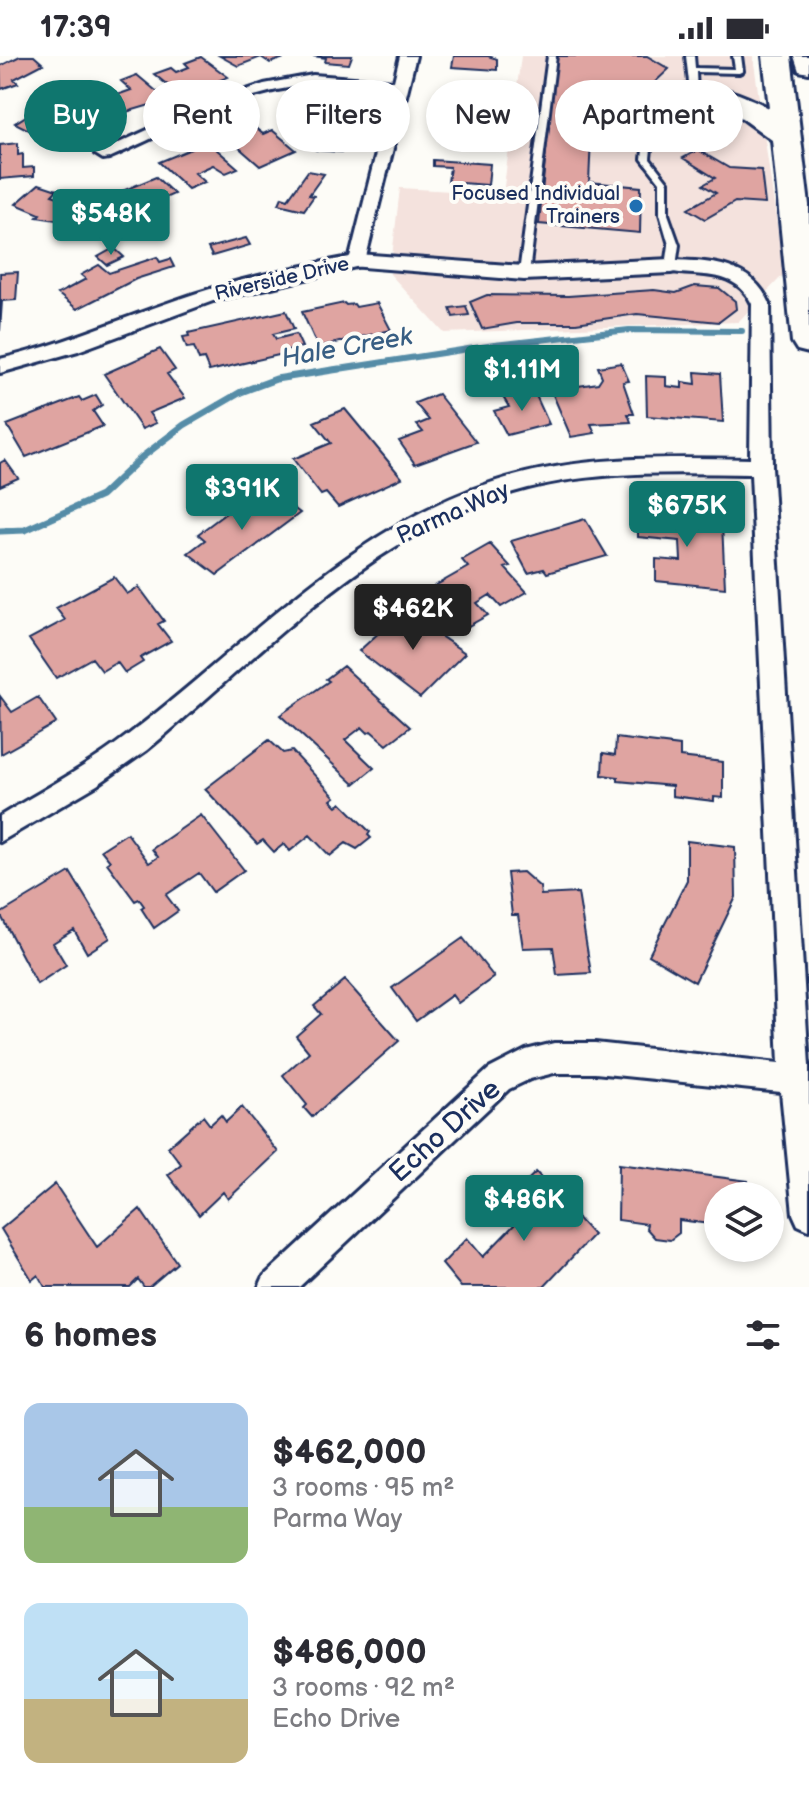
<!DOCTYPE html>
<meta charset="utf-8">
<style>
body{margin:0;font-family:"Balsamiq Sans",sans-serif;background:#f7f7f7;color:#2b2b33;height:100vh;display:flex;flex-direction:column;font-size:30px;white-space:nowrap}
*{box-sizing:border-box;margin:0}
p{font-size:26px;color:#7c7c81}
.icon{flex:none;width:44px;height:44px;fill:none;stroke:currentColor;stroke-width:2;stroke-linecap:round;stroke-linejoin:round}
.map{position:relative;height:1231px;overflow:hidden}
.side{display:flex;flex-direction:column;background:#fff;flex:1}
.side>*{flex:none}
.banner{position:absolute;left:24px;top:24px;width:762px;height:72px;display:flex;gap:16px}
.controls{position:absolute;left:704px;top:1126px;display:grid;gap:16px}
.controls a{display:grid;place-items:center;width:80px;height:80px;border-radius:50%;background:#fff;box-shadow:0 4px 12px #0003;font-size:40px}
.price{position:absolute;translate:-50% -68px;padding:0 18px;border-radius:8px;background:#0f766e;color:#fff;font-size:26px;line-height:52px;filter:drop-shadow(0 2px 4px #0008)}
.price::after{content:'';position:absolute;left:50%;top:48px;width:24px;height:18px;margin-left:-12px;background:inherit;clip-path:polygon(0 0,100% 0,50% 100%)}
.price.current{background:#222;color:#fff}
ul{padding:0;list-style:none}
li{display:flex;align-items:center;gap:24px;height:200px;padding:0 24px}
li span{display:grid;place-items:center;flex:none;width:224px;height:160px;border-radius:16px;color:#555}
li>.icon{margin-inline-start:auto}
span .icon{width:96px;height:96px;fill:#fffc;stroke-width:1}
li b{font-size:34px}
h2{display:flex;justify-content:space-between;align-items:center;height:96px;padding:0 24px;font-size:34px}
.chip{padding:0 28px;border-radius:36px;background:#fff;box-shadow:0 4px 12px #0003;font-size:28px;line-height:72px}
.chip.current{background:#0f766e;color:#fff}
.status{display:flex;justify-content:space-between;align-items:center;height:56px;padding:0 40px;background:#fff;direction:ltr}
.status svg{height:22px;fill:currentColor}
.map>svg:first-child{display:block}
</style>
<div class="status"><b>17:39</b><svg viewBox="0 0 49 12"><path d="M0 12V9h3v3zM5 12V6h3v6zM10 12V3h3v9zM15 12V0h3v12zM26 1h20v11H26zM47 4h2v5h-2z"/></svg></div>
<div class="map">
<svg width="809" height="1231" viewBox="0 0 809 1231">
<rect width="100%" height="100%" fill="#fdfcf7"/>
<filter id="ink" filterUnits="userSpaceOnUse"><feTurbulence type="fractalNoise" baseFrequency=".0125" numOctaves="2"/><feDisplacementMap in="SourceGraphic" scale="16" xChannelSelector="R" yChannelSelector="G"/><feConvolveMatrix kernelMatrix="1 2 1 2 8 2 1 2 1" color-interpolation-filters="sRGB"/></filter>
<g filter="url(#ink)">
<path fill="#f4e2dd" d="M521,0H753L784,218L738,266L444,277L390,218L400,132L503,138Z"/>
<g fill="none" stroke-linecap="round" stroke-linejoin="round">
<path stroke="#558ca7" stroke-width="6" d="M326,315L494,289L629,274L742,275"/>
<path stroke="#558ca7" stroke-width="7" d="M0,475L25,474L101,440L142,401L184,369L241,336L276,323L339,313"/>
</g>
<path fill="#dfa4a1" stroke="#1b2f5e" stroke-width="2" d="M20,0H34L43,8L14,23L18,27L1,33L0,10Z
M220,0H286L287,1L270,7L261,1L238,10Z
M313,0H352L349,8L325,6L326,2Z
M454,0H488L497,3V14L452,11Z
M555,0H647L669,13L618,61L592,59L589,126L641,131L640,177L539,168Z
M201,1L228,21L181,40L154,18L171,12L176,16L189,11L185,7Z
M137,19L167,44L113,60L88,37L104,31L114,40L131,34L121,25Z
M473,25L507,27L505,37L497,36L495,49L450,48L448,35L472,33Z
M322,43L352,48L341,83H344L341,96L316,94L306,86L312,83L319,56L300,55L303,45L322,46Z
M66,46L86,58L43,81L15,67L45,48L56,51Z
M451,56L475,58L473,76L448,75Z
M249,67L263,78L272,74L296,94L260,110L236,89L240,87L227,76Z
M208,86L238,112L226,117L213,109L195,117L205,126L188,133L159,106Z
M18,87V99L23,98V112L34,111V120L0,123V89Z
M698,94L729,112L761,114L765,148L735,146L705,163L688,153L716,137L703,129L715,122L683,102Z
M433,104L490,108L488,129L448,126L450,111L433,110Z
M308,115L324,118L309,139L314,140L304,154L279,148L282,141L288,143Z
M156,121L174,138L156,146L166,154L125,172L104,150L120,143L115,138Z
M39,128L57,134L52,139L67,144L64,147L72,149L56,164L37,161L40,158L16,148Z
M246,182L250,189L212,200L208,192Z
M114,192L124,201L107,209L98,201Z
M157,201L160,206L170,203L174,211L136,223L77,253L58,238L86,223L81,219L99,209L109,217Z
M18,216L16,244L2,245L0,275V217Z
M695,230L719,232L735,245L736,253L719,266L637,258L576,267H517L482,273L470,246L487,239L568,240L654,234L676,237Z
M344,247L346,249L354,248L356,251L377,247L391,274L318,291L302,256Z
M466,250L469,259L453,261L450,252Z
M286,255L294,273L273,278L276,283L296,278L302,291L282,295L283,298L209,315L204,303L199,304L194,291L187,292L183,281L189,280L188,277Z
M160,293L175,314L167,318L185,342L149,357L156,367L142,373L104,318Z
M621,307L629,325L623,326L634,358H628L631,366L591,368L595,377L571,381L551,334L598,327L602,321L598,311Z
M695,316L720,318L723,366L647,360L646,320L666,321V330L682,332V326L696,328Z
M533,333L549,368L507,379L494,355L509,351L503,341Z
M438,338L476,386L415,408L399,385L423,376L417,369L429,364L415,347Z
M96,339L102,349L93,355L103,370L26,401L7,369L79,341L82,345Z
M345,353L402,422L338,451L326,437L321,439L293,403L331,387L314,366Z
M5,404L18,422L0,430V407Z
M270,434L300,457L217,519L188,497L205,484L198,478L234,451L241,456Z
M638,455L672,458V463L722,467L725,532L656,525V503L681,505L680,485L638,481Z
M585,463L607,500L547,517L544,513L528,517L511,485Z
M490,488L510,510L505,512L527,536L501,551L490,539L477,547L488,559L463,573L426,535L468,511L462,504Z
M114,521L127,538L139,531L164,565L158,568L171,585L140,602L143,606L125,617L117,606L102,615L92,602L56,622L29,583L65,564L56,552Z
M408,550L444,574L439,579L465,597L420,642L359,595Z
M343,610L410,671L387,689L371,675L368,677L362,671L345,684L374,712L354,728L280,659L329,625L326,623Z
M0,640L12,656L38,641L56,667L1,698Z
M616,682L680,690V701L723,706V742L714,741V745L672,740V730L618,725V721L602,719L603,697L615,699Z
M269,684L283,697L292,695L335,741L331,744L337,750L341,747L370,776L368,779L371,782L357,793L346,787L330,800L310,779L290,795L284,788L274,796L263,784L257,788L205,733Z
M201,759L244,814L213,836L199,817L166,839L178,855L154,872L141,852L144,850L139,843L135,845L107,807L110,805L101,794L127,777L149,807L158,801L152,793Z
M687,785L735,791L736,841L695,926L649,899L687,824Z
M70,816L110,882L87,897L74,874L53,887L66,909L37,928L0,858Z
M523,816L540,831L541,839L578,837L591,917L557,919L553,891L523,892L518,859H512L507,817Z
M463,882L494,921L458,947L452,939L416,965L392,932Z
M345,924L399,985L312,1061L304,1052L307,1049L283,1019L309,996L296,980L321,958L314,950Z
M242,1051L278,1096L228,1143L223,1136L199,1159L168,1119L181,1108L168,1091L203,1060L210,1069L221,1059L226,1066Z
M619,1108L748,1125L749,1140H718V1169L679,1164V1177L670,1184L655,1182L646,1172L647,1168L618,1164Z
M536,1116L593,1179L544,1231H461L442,1208L467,1182L483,1201L518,1165L503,1148Z
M55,1128L97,1191L140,1153L177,1207L149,1231H144L138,1223L130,1231H45L38,1219L32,1224L1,1173Z"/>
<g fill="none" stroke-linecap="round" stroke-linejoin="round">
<g stroke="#1b2f5e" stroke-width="6">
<path id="service" d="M548,0H556L529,217L524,220L519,217Z
M686,0H694L695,12L735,13L733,0H741L743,15L739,17L696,16L697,38L653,71L650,103L668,126V158L679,189L676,210L671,213L666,210L669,189L660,158V126L642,103L646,68L690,35Z"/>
</g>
<g stroke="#1b2f5e" stroke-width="6">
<path id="minor" d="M400,0H416L364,209L213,245L78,295L0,317V303C61,289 117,264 176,244C232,224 291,212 350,201L392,34C365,32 338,27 312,29C241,34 173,74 109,102L103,103L95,98L202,49L264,28L313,19L394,25Z
M671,204C711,205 752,207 770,248L772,411L809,1010V1174L798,1169L793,1158L781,1036L595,1017H554L530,1023L509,1033L299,1231H259L264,1220L489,1013L526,994L554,987H595L779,1007L751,418C677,417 600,414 528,432C377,470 262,598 147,694L97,729L0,786V760C43,734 88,710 128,679C246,590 348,473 493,426C576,399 664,401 750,403L752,248C735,210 697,223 664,214L662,210L664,206Z"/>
</g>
<g stroke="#1b2f5e" stroke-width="6">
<path id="tertiary" d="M358,198L524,210L671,203L679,205L682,210L679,215L671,217L524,224L350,210L347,205L350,200Z"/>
</g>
<g stroke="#1b2f5e" stroke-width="6">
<path id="trunk" d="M763,0H791L809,149V297L797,294L792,286L772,84L735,57L684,42L680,36L684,30C708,24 748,40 769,52Z
M794,0H809V17L799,15Z"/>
</g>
<use href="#service" fill="#fdfcf7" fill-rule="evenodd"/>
<use href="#minor" fill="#fdfcf7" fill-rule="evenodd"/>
<use href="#tertiary" fill="#fdfcf7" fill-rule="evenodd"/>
<use href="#trunk" fill="#fdfcf7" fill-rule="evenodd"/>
</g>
</g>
<circle fill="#1f6fb2" stroke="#fdfcf7" stroke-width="3" cx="636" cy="150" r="8"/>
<g text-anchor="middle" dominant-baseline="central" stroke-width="8" stroke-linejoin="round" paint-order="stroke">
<g font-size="20" fill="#1b2f5e" stroke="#fdfcf7" text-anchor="end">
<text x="620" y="138">Focused Individual<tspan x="620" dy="23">Trainers</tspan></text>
</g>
<g font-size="20" fill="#1b2f5e" stroke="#fdfcf7">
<text transform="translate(282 223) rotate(-13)">Riverside Drive</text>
</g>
<g font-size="24" fill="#1b2f5e" stroke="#fdfcf7">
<text transform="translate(453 457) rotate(-24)">Parma Way</text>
</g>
<g font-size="26" font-style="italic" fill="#385e83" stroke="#fdfcf7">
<text transform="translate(347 292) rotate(-10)">Hale Creek</text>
</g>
<g font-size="28" fill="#1b2f5e" stroke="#fdfcf7">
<text transform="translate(445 1075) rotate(-42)">Echo Drive</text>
</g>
</g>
</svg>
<div class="controls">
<a><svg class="icon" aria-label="layers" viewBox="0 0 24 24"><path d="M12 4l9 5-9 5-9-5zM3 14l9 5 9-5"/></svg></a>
</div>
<b class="price" style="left:111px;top:201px">$548K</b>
<b class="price" style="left:522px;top:357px">$1.11M</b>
<b class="price" style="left:242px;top:476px">$391K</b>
<b class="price" style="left:687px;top:493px">$675K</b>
<b class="price current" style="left:413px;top:596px">$462K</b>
<b class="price" style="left:524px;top:1187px">$486K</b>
<div class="banner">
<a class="chip current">Buy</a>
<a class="chip">Rent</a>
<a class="chip">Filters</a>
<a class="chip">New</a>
<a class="chip">Apartment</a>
</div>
</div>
<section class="side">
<h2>6 homes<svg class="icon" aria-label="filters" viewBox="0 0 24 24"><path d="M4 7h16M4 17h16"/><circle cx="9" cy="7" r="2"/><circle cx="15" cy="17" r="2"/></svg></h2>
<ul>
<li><span style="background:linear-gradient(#a9c7e8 65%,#8fb573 0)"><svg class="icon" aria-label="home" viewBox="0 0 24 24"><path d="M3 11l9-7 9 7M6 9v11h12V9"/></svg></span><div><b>$462,000</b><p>3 rooms · 95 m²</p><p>Parma Way</p></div></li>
<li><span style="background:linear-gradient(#bfe0f5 60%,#c2b280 0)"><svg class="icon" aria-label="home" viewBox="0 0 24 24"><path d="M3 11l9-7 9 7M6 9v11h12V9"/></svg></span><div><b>$486,000</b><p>3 rooms · 92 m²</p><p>Echo Drive</p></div></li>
</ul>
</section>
